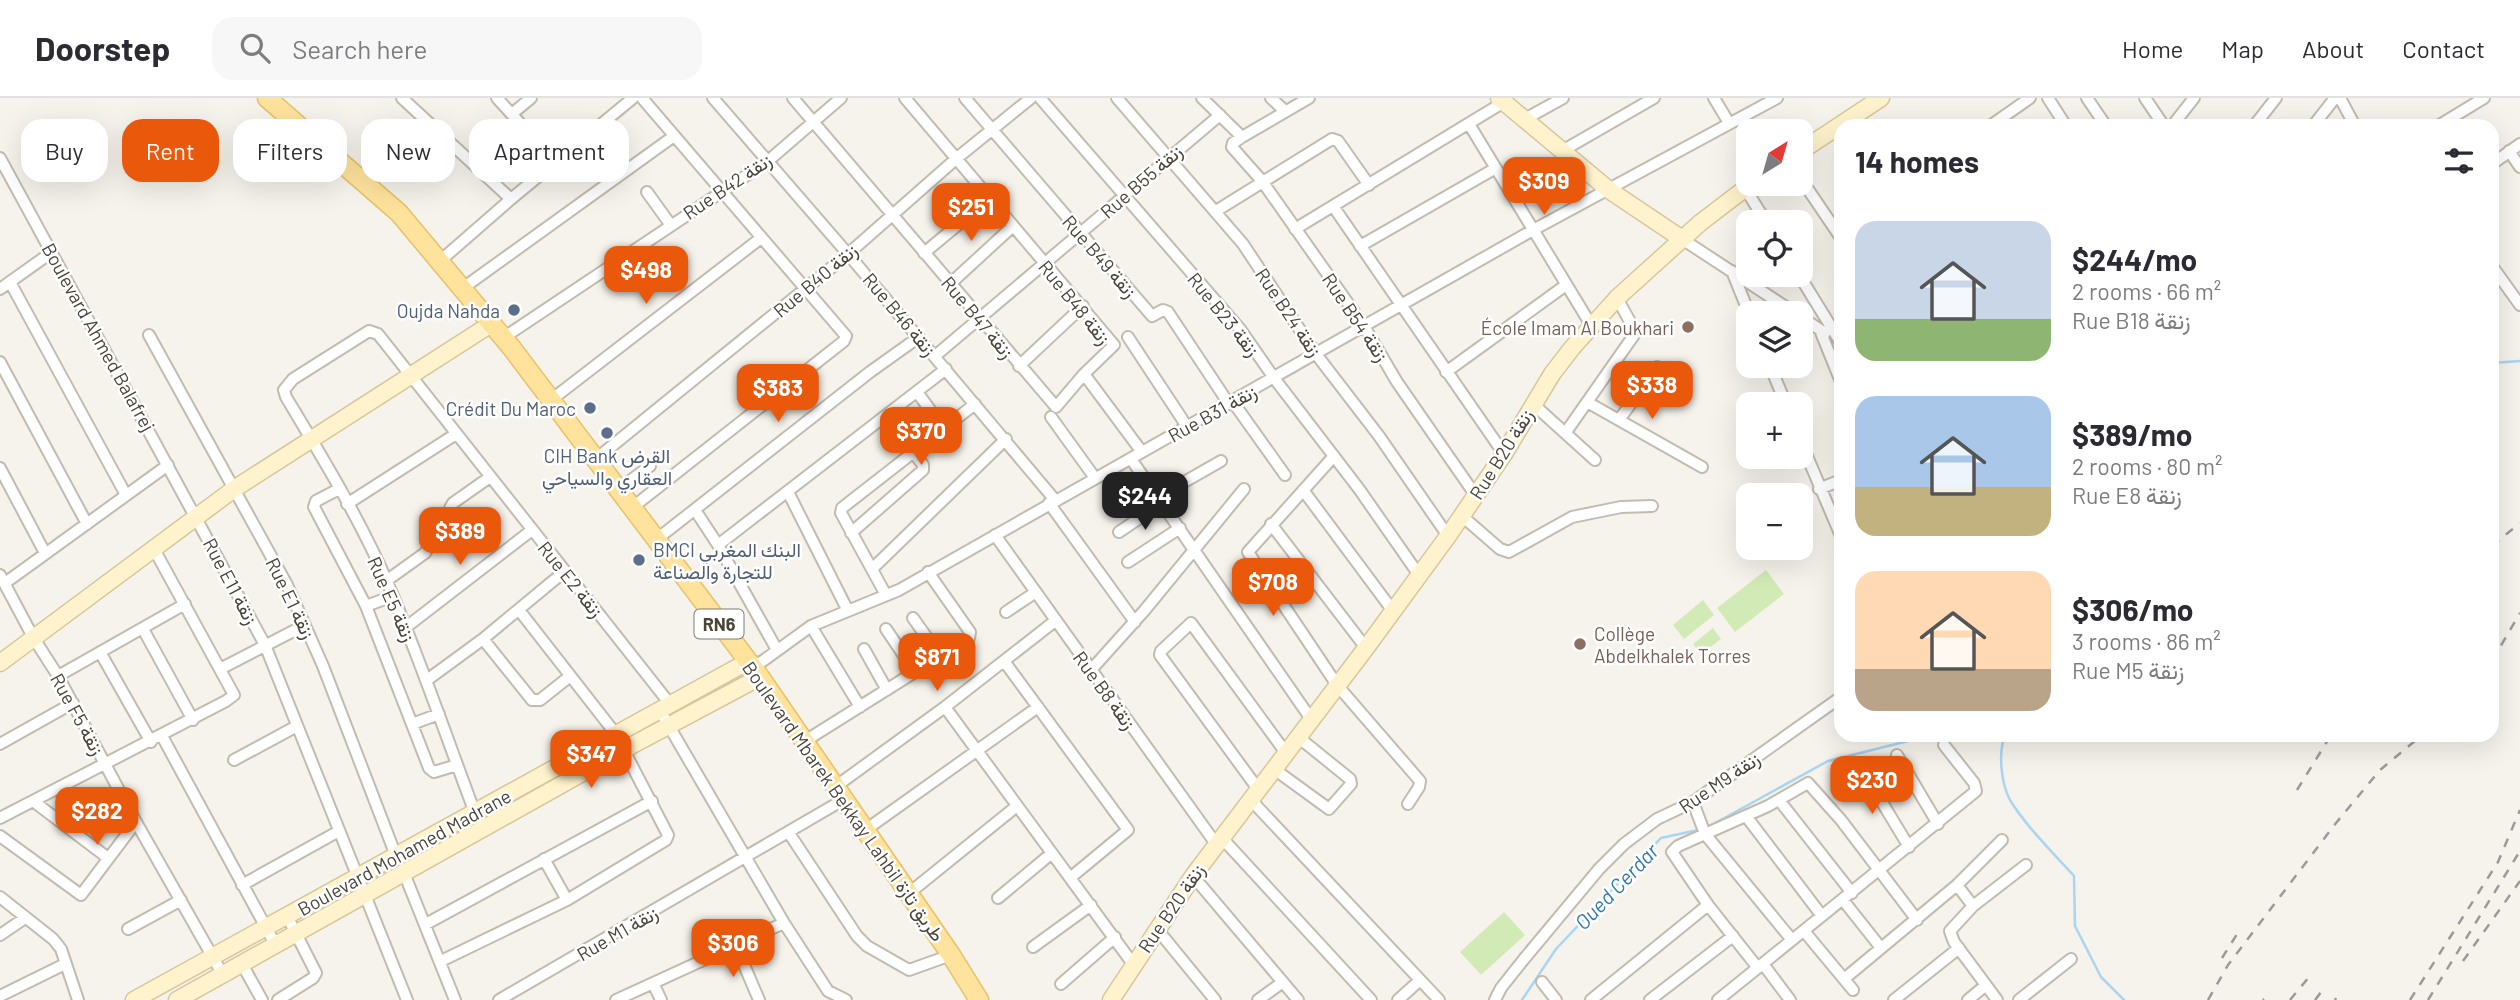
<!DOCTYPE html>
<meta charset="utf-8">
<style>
body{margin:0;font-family:Barlow,Vazirmatn,sans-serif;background:#f7f7f7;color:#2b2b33;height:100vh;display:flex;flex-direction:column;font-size:26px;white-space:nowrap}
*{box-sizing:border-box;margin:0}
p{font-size:23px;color:#7c7c81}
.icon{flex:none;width:38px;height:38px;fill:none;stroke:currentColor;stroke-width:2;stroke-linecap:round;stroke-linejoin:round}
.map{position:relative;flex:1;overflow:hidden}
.drawer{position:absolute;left:1834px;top:21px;width:665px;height:623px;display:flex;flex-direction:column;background:#fff;border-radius:21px;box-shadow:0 7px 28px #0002}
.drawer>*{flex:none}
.hud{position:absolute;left:21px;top:21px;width:665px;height:63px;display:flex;gap:14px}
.needle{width:46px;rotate:37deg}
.buttons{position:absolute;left:1736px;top:21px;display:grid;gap:14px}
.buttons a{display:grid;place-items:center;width:77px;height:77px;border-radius:14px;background:#fff;box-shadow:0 7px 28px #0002;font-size:35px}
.price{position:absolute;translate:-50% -60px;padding:0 16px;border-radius:14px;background:#ea580c;color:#fff;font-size:23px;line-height:46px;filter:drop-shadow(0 2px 4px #0008)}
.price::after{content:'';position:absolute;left:50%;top:42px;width:21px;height:16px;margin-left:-10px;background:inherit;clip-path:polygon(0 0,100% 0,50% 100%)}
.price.selected{background:#222;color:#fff}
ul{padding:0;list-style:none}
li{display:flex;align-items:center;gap:21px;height:175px;padding:0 21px}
li span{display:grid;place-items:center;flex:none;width:196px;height:140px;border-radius:21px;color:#555}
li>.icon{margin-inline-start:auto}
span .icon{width:84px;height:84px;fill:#fffc;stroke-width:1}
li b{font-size:30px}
h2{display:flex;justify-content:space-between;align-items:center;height:84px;padding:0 21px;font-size:30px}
.pill{padding:0 24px;border-radius:21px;background:#fff;box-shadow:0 7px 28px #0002;font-size:24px;line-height:63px}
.pill.selected{background:#ea580c;color:#fff}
header{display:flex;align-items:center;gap:42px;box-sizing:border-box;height:98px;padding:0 35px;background:#fff;border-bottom:2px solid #e1e1e2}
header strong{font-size:33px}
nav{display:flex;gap:38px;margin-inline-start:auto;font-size:24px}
.search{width:490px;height:63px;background:#f7f7f7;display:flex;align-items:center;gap:18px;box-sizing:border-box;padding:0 24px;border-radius:21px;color:#7c7c81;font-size:26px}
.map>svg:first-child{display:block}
</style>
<header>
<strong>Doorstep</strong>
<div class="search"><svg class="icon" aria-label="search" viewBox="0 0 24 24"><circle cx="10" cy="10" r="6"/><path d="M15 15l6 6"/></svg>Search here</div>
<nav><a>Home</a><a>Map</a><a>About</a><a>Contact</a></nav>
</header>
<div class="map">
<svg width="2520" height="902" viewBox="0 0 2520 902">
<rect width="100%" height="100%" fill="#f6f3ec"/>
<path fill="#d2eab5" d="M1766,472L1784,496L1735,534L1717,510Z
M1703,502L1714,517L1684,541L1673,527Z
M1713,530L1721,541L1701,556L1693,546Z
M1504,814L1525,837L1481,877L1460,854Z"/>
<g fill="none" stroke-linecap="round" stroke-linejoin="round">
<path stroke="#a9d4f2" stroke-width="2.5" d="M2492,265L2520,263
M2005,637C1998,655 2001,685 2010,702C2025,727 2054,756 2074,778L2075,828L2101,879L2124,902
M1708,729L1828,663L1932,637
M1522,902L1556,851L1661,740L1698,732"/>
<g stroke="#c2bbae" stroke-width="14">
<path id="street" d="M402,0L511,101
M497,0L556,65
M713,0L848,156L1055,402
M793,0L1056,309L1084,276L1114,247L905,0
M965,0L1152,218L1163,212L1168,214L1229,306
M1040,0L1240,231L1274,280L1359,391L1419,477
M1117,0L1243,146L1316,256L1379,338L1448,438
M1202,0L1242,39
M1271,0L1285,13
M1309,0L1242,39L1233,45L1232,49L1262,83L1364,228L1397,284L1476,398
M1714,0L1729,25
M2048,0L2066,28
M2087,0L2106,28
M2145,0L2164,28
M2340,0L2355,28
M513,15L531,0
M1525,21L1563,0
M1469,26L1591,227
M1990,28L2030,0
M2172,28L2194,0
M2254,28L2276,0
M2313,28L2335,0
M2438,28L2484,0
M1562,53L1654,0
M2509,53L2520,69
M0,60L265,547L407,902
M2492,66L2520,46
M1801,81L1841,140
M1745,90L1766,124
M647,94L670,126
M1333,108L1504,356
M1216,113L1332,41L1338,43L1369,87
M1295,131L1504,4
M1682,141L1795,215
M1360,148L1496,70
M924,155L990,100
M440,163L511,101L633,0
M2492,168L2520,207
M1732,173L1749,215
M1799,177L1841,245
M10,184L126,397
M951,185L1013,128
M463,190L674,38
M0,191L52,154
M1801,219L1825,235
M1820,232L1841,284
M149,237L287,487L323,568L396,758
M1128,239L1188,330
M503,240L768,63L841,0
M935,258L1220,17
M0,264L87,426
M1019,268L1083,208
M1770,268L1786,306
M1446,274L1566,187
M1084,276L1142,354
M917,294L944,331
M551,302L761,140
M1233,304L1285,377
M1587,304L1702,369
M1533,306L1595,362
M1051,319L1095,380
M1619,322L1657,269
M1566,334L1634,237V231L1617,200
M1801,344L1841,438
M1334,358L1248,454L1337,587L1420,683L1419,689L1408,706
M596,361L848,156L957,60L1031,0
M1131,361L1311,621
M0,370L45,455
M339,391L316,403L314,409L366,508L429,670L434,674L457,667
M619,391L650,368
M1819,391L1841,382
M1303,392L1393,513
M788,394L848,513
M1158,399L1221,363
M1049,405L1135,524
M347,406L456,336
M633,409L844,243L846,238L642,0
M695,412L718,447L777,552
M1462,418L1500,451L1509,454L1572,419L1621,409L1652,408
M1271,426L1366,550
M1119,434L1162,405
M851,435L923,372V367L914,355
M995,437L1216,746
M657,441L870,274L919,239
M718,447L946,271
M1128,464L1180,430
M872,471L1006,341
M0,477L33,539L58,578L136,724L223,877
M386,483L425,455L453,405L490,379
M5,485L168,367
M886,497L841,415L842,410L975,306
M366,508L393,498
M1006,514L1036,494
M913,520L940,558
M811,528L860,609
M405,530L532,432
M143,531L193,622
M886,531L915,574
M483,541L532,602H540L569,579
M864,551L887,592
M100,554L151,644
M1004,563L1128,732L1070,780
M748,564L760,565L811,528L899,492L1533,132L1777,0
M220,571L305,527
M1091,572L1144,513L1244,391
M58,578L185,506
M427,582L483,541L565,473
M945,609L1133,866
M659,611L784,825L828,893L846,902
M412,626L439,616
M162,638L275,846
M805,643L969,540L970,534L928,474
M0,646L73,605
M1897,657L1938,726
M234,662L297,628
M1274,671L1329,711L1351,686L1350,681L1298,639
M1862,671L1909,749
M835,689L945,609L1055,523
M1258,691L1160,557L1161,553L1191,525L1286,655
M1250,701L1439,902
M1779,702L1852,795
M33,703L108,760
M1693,704L1705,736L1792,842
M475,715C446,638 420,561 388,486C360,421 322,359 286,299L284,292L293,281L369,233L378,236L670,606
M1746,718L1822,818
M0,720L226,603L234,597L154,451
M864,733L1038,609
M789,735L857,838L867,848L909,872L951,857
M0,738L81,797L136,724
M1221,739L1371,902
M544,761L567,802
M404,775L455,902
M1193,778L1298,902
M242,787L339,733
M1957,787L1973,808
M908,796L1017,708
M0,799L53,841L61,851L78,902
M998,800L1052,755
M1843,802L1881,850
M426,826L652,703
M128,831L181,802
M1157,831L1215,902
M1804,833L1853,892
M0,837L25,820
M736,848L759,902
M1033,849L1091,807
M441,863L567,802L666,742L668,737L615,635L519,512
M242,866L262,902
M1763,866L1790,902
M1758,870L1708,807L1672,754L1678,748L1768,708L1808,685L1841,722L1917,822
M1844,881L1957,787L2002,742
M1542,884L1556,902
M653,885L661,902
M1061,886L1115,839
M0,898L65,866
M278,902L313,880L316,875L287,818
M499,902L843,702
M616,902L784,825
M1258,902L1283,884
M1398,902L1419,883
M1495,902L1501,890L1524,861L1599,771L1624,746L1657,721L1693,704L1841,599
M1591,902L1708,807
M1650,902L1733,838
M1718,902L1976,693L1974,685L1944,647
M1894,902L1959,850
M1968,902L1986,887
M1997,902L1954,844L1950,833L1973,808L2026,767
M2019,902L2071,861"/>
</g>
<g stroke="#d6c79b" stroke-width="19">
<path id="secondary" d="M1499,0L1609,92L1682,141
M1801,53L1881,0
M0,565L234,391L491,226
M134,902L747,564
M177,902L625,651L760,579
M1111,902L1193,778L1366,550L1448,438L1504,356L1552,276L1572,250L1617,200L1700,125L1751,86"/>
</g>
<g stroke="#e6c16a" stroke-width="21">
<path id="primary" d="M267,0L399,115L511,249L760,579L951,857L979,902"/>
</g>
<use href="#street" stroke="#fff" stroke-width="10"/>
<use href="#secondary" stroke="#fff3cd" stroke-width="16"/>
<use href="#primary" stroke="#ffe39c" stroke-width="18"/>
<path stroke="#9a9a9a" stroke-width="2.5" stroke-dasharray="9 9" stroke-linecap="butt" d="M2492,448L2520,425
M2492,563L2520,515
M2297,692L2331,637
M2222,860L2239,833
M2463,863L2520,783
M2208,902L2228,867L2336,725L2380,672L2422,637
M2263,902L2264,901
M2290,902L2309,879
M2315,902L2325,889
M2335,902L2336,900
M2410,902L2498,764L2520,712
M2428,902L2520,753"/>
</g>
<g fill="#5c6f8a" stroke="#fff" stroke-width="2.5">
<circle cx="514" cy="212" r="7"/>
<circle cx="590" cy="310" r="7"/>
<circle cx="607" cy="335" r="7"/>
<circle cx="639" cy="462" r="7"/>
</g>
<g fill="#8d6e63" stroke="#fff" stroke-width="2.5">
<circle cx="1688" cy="229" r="7"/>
<circle cx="1580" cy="546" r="7"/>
</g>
<g text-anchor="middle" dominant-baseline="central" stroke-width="5" stroke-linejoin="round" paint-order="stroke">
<rect fill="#fff" stroke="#817c74" stroke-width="2" x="694.5" y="511.5" width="49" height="29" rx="5"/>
<g font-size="18" font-weight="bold" fill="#4b4439">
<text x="719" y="526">RN6</text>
</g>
<g font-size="19" fill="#4b4439" stroke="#fff">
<text transform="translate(1141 83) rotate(-41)">Rue B55 زنقة</text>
<text transform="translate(727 88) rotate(-34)">Rue B42 زنقة</text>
<text transform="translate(1100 158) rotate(49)">Rue B49 زنقة</text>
<text transform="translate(815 182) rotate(-40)">Rue B40 زنقة</text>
<text transform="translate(1075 204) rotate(51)">Rue B48 زنقة</text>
<text transform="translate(1289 214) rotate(56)">Rue B24 زنقة</text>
<text transform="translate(900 216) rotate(50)">Rue B46 زنقة</text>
<text transform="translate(1224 216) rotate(51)">Rue B23 زنقة</text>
<text transform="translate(978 219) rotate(50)">Rue B47 زنقة</text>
<text transform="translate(1356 219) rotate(56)">Rue B54 زنقة</text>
<text transform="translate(99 239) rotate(61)">Boulevard Ahmed Balafrej</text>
<text transform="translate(1212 315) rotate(-29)">Rue B31 زنقة</text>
<text transform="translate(1501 356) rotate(-58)">Rue B20 زنقة</text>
<text transform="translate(571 481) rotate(51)">Rue E2 زنقة</text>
<text transform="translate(231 483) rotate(62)">Rue E11 زنقة</text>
<text transform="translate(291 500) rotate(64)">Rue E1 زنقة</text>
<text transform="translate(392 501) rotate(66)">Rue E5 زنقة</text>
<text transform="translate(1105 592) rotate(54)">Rue B8 زنقة</text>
<text transform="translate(78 616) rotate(61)">Rue F5 زنقة</text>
<text transform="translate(1719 684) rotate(-34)">Rue M9 زنقة</text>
<text transform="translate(844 703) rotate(55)">Boulevard Mbarek Bekkay Lahbil طريق تازة</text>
<text transform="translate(404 754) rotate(-29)">Boulevard Mohamed Madrane</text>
<text transform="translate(1171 810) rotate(-56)">Rue B20 زنقة</text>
<text transform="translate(617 835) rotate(-30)">Rue M1 زنقة</text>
</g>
<g font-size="19" fill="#4e5e75" stroke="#fff" text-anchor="end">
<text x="500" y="212">Oujda Nahda</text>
<text x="576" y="310">Crédit Du Maroc</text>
<text x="607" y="357" text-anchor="middle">CIH Bank القرض<tspan x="607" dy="22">العقاري والسياحي</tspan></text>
<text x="653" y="451" text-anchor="start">BMCI البنك المغربي<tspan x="653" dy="22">للتجارة والصناعة</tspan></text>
</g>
<g font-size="19" fill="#785e54" stroke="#fff" text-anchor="end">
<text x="1674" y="229">École Imam Al Boukhari</text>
<text x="1594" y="535" text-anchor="start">Collège<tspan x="1594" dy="22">Abdelkhalek Torres</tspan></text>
</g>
<g font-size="21" font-style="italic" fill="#2e7ab2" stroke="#fff">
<text transform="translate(1616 788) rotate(-46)">Oued Cerdar</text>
</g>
</g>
</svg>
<div class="buttons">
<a><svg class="needle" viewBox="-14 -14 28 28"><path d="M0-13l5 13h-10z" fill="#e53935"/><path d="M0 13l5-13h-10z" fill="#7c7c81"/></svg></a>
<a><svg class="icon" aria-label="locate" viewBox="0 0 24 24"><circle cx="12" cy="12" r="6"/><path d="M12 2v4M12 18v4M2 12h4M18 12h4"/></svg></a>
<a><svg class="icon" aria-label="layers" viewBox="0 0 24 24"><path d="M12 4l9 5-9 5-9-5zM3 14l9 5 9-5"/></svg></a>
<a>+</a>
<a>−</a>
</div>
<b class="price" style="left:1544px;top:119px">$309</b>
<b class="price" style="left:971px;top:145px">$251</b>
<b class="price" style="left:646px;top:208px">$498</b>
<b class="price" style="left:1652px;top:323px">$338</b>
<b class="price" style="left:778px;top:326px">$383</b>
<b class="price" style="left:921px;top:369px">$370</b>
<b class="price selected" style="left:1145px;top:434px">$244</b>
<b class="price" style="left:460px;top:469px">$389</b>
<b class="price" style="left:1273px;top:520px">$708</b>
<b class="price" style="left:937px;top:595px">$871</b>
<b class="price" style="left:591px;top:692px">$347</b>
<b class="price" style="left:1872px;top:718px">$230</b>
<b class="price" style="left:97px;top:749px">$282</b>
<b class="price" style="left:733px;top:881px">$306</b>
<div class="hud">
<a class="pill">Buy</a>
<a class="pill selected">Rent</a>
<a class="pill">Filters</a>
<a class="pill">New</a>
<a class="pill">Apartment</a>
</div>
<section class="drawer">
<h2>14 homes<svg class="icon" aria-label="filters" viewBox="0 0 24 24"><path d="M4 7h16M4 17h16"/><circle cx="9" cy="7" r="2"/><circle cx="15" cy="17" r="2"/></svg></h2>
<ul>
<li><span style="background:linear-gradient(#c9d6e8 70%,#8fb573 0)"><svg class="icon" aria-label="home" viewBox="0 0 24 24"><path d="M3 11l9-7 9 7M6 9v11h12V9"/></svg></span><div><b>$244/mo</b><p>2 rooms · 66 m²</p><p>Rue B18 زنقة</p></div></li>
<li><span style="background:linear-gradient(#a9c7e8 65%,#c2b280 0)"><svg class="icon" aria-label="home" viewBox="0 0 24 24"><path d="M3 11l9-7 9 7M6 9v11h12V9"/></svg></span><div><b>$389/mo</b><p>2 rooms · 80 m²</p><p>Rue E8 زنقة</p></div></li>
<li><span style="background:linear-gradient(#ffd9b3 70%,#b9a48a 0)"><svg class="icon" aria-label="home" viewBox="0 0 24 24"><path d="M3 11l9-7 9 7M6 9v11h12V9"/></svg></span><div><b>$306/mo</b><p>3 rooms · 86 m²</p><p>Rue M5 زنقة</p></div></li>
</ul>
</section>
</div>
